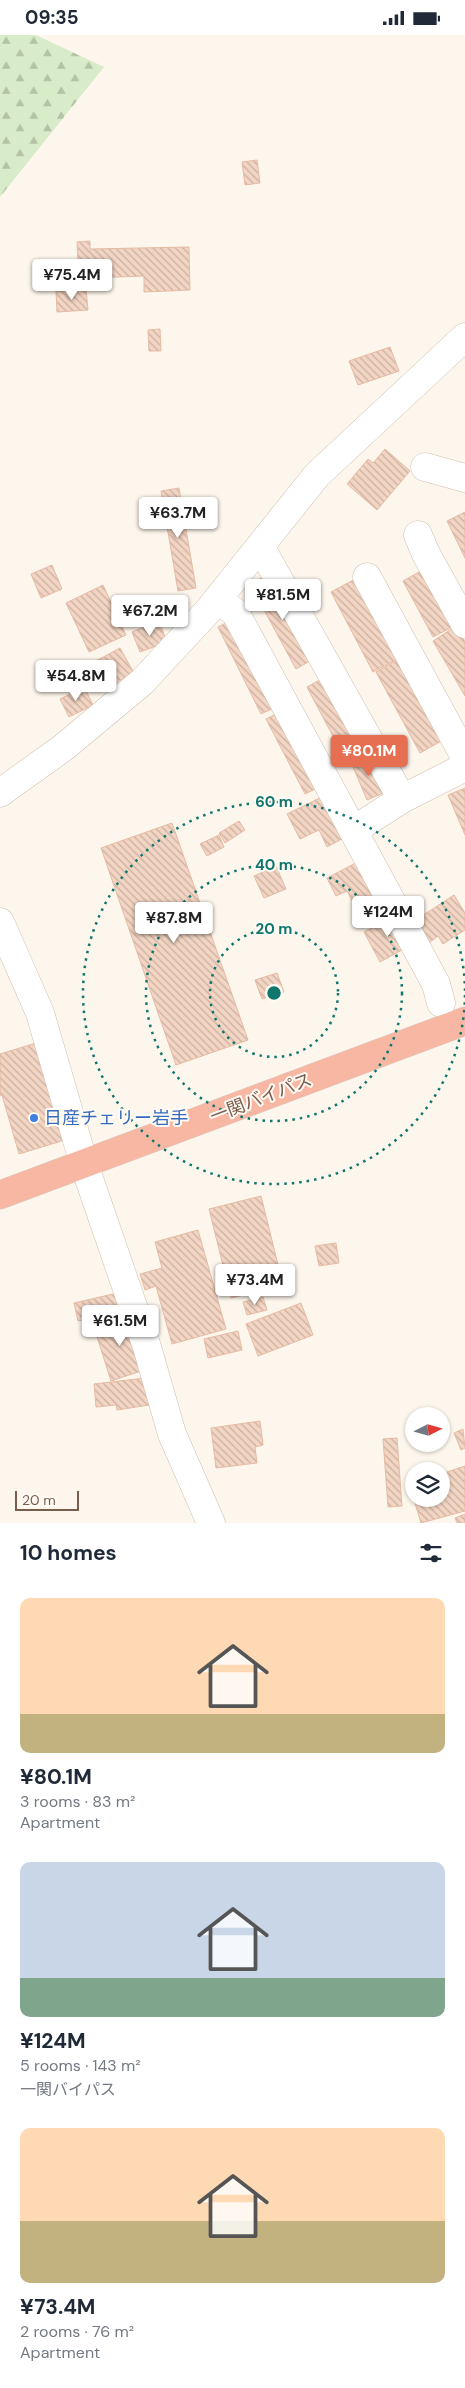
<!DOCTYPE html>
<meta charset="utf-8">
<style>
body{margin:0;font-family:"DM Sans","Noto Sans JP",sans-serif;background:#f6f6f7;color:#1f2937;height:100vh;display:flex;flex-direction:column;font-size:19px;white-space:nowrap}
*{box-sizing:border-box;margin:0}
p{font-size:16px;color:#747a83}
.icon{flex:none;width:28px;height:28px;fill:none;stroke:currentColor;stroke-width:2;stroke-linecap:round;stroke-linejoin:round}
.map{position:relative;height:1488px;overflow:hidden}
.side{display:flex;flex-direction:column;background:#fff;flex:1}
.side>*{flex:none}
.needle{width:32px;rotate:84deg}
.tools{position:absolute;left:405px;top:1372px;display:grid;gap:10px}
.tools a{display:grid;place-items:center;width:45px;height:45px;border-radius:50%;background:#fff;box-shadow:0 1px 4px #0004;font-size:25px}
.scale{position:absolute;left:15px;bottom:12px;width:64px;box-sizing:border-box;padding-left:5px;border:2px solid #7a5c4d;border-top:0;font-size:14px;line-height:18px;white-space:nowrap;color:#7a5c4d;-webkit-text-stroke:4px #fffaf3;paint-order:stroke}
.price{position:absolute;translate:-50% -42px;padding:0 11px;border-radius:5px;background:#fff;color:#222;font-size:16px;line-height:32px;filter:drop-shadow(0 1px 2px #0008)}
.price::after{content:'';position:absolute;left:50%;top:30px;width:15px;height:11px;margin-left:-8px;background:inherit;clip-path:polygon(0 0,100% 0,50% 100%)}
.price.active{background:#e76f51;color:#fff}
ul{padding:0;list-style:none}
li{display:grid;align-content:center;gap:10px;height:265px;padding:0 20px}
li span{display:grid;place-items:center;height:155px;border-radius:10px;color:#555}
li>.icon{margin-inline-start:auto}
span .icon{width:90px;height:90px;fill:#fffc;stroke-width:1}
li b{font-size:21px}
h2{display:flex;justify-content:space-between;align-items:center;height:60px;padding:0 20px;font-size:21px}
.status{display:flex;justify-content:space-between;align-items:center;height:35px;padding:0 25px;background:#fff;direction:ltr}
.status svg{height:14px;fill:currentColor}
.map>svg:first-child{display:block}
</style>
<div class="status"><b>09:35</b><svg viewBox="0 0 49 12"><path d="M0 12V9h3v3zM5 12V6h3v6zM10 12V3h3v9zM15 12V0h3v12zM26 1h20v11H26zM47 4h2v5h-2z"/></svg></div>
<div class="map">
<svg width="465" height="1488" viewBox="0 0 465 1488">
<defs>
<pattern id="forest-firs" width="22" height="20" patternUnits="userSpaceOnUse" patternTransform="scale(1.25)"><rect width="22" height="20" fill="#d8ecc9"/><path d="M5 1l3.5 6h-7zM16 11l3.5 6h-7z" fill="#b4c2a5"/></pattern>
<pattern id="building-back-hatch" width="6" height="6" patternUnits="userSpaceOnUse" patternTransform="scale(1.25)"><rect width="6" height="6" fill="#f3d5c3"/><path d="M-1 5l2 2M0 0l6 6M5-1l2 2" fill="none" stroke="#cab0a1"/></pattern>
</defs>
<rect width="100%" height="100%" fill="#fdf6ec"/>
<path fill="url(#forest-firs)" d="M0,0H36L104,32L0,162Z"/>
<path fill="url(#building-back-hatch)" stroke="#e6bba3" d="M257,125L260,148L245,150L242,127Z
M90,206V214L189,212L190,255L144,257V241L92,243L91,225L78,226L77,207Z
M86,254L88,275L57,277L56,256Z
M160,294L161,316H149L148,295Z
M390,312L399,336L358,350L349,326Z
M385,414L410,436L377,475L347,449L368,424L373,428Z
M179,453L196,553L178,556L161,456Z
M465,477V523L447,486Z
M52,530L62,554L41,563L31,539Z
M428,532L458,589L433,602L403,546Z
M269,539L315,623L296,634L250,549Z
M357,543L399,623L373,637L331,557Z
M103,550L126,600L89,617L66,568Z
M236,583L280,670L261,679L218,592Z
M159,586L167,607L140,617L132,597Z
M456,591L465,607V661L433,606Z
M120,613L134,638L108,652L94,627Z
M401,623L445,704L420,718L376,637Z
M327,641L366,715L346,726L307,652Z
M84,652L93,670L69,682L60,664Z
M286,674L325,749L305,759L266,684Z
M371,718L388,756L367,765L351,727Z
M465,753V800L448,760Z
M332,757L353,798L327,812L319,795L300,804L287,779Z
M239,786L245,795L225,808L219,798Z
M172,788L248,1005L176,1030L101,813Z
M219,800L224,812L207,821L200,809Z
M367,822L390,868L361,883L347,856L336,861L327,843Z
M276,831L286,854L264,863L254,841Z
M454,860L465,878V895L443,909L438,901L429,908L414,886Z
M395,880L411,910L380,927L364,897Z
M277,938L284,957L262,964L255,945Z
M36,1008L65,1105L19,1119L2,1060L0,1061V1019Z
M261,1161L283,1250L231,1263L209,1174Z
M198,1195L226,1294L172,1309L156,1251L145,1255L140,1239L162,1233L155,1207Z
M336,1208L339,1228L319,1231L315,1211Z
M122,1257L126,1275L78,1286L74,1268Z
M263,1262L267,1275L247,1280L243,1267Z
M301,1268L313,1300L258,1321L246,1289Z
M128,1277L147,1334L111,1346L93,1289Z
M238,1296L242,1315L208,1323L204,1304Z
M145,1343L149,1370L117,1375L116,1370L96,1372L94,1349Z
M260,1386L263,1410L255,1412L257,1428L216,1433L211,1393Z
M463,1394L465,1413L461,1415L454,1398Z
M397,1403L402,1471L388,1472L383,1404Z
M465,1431V1476L421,1488L409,1448L414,1447V1464H441V1439Z
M465,1479V1488H457L455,1483Z"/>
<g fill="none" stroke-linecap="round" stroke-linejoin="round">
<g stroke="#d1beb0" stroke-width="29">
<path id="minor" d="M425,432L465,443
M418,500L426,519L465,589
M260,511L402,764
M367,542L465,722
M223,569L235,577L436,949L441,968
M0,758L64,712L142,647L208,576L317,440L465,302
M354,795L402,764L465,732
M0,887L40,978L84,1129L147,1312L172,1399L211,1488"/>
</g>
<g stroke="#dad1cd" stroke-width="29">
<path id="highway" d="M0,1160L465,986"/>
</g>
<use href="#minor" stroke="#fff" stroke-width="28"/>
<use href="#highway" stroke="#f7b7a3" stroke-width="28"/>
</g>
<g fill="none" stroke="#0f766e" stroke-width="2.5" stroke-dasharray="2.5 5">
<circle cx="274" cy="958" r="64"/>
<circle cx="274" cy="958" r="128"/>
<path d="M465 960A191 191 0 1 1 465 956"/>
</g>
<circle fill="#3f7fe0" stroke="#fffaf3" stroke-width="2" cx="34" cy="1083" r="5"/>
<g text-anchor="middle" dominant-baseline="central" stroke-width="4" stroke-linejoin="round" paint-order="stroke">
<g font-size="18" fill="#7a5c4d" stroke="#fffaf3">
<text transform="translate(261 1063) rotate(-21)">一関バイパス</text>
</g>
<g font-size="18" fill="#366cbe" stroke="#fffaf3" text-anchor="start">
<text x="44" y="1083">日産チェリー岩手</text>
</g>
</g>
<circle cx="274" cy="958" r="8" fill="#0f766e" stroke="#fffaf3" stroke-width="2.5"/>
<g font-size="15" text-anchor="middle" font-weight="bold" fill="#0f766e" stroke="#fffaf3" stroke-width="4" stroke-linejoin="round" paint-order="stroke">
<text x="274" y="772">60 m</text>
<text x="274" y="835">40 m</text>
<text x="274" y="899">20 m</text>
</g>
</svg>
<div class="tools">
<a><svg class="needle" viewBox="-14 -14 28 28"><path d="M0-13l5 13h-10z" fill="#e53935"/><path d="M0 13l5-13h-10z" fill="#747a83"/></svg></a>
<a><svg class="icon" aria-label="layers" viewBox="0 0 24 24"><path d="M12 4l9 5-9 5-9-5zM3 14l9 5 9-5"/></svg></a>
</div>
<div class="scale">20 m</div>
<b class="price" style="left:72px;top:266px">¥75.4M</b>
<b class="price" style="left:178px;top:504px">¥63.7M</b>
<b class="price" style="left:283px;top:586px">¥81.5M</b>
<b class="price" style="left:150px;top:602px">¥67.2M</b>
<b class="price" style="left:76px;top:667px">¥54.8M</b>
<b class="price active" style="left:369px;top:742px">¥80.1M</b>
<b class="price" style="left:388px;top:903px">¥124M</b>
<b class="price" style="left:174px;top:909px">¥87.8M</b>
<b class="price" style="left:255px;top:1271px">¥73.4M</b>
<b class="price" style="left:120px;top:1312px">¥61.5M</b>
</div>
<section class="side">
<h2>10 homes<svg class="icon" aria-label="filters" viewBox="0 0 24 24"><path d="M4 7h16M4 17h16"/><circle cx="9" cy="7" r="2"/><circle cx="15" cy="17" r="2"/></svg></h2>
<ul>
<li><span style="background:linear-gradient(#ffd9b3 75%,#c2b280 0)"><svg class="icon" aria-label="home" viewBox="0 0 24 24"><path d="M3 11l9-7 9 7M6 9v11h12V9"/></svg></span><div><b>¥80.1M</b><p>3 rooms · 83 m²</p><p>Apartment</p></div></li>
<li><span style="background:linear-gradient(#c9d6e8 75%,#7fa58c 0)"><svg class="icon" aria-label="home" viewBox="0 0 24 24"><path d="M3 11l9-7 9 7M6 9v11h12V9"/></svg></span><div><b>¥124M</b><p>5 rooms · 143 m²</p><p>一関バイパス</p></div></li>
<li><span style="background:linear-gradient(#ffd9b3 60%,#c2b280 0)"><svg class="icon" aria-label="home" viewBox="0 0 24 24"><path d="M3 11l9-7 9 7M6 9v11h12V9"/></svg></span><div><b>¥73.4M</b><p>2 rooms · 76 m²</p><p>Apartment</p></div></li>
</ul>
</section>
